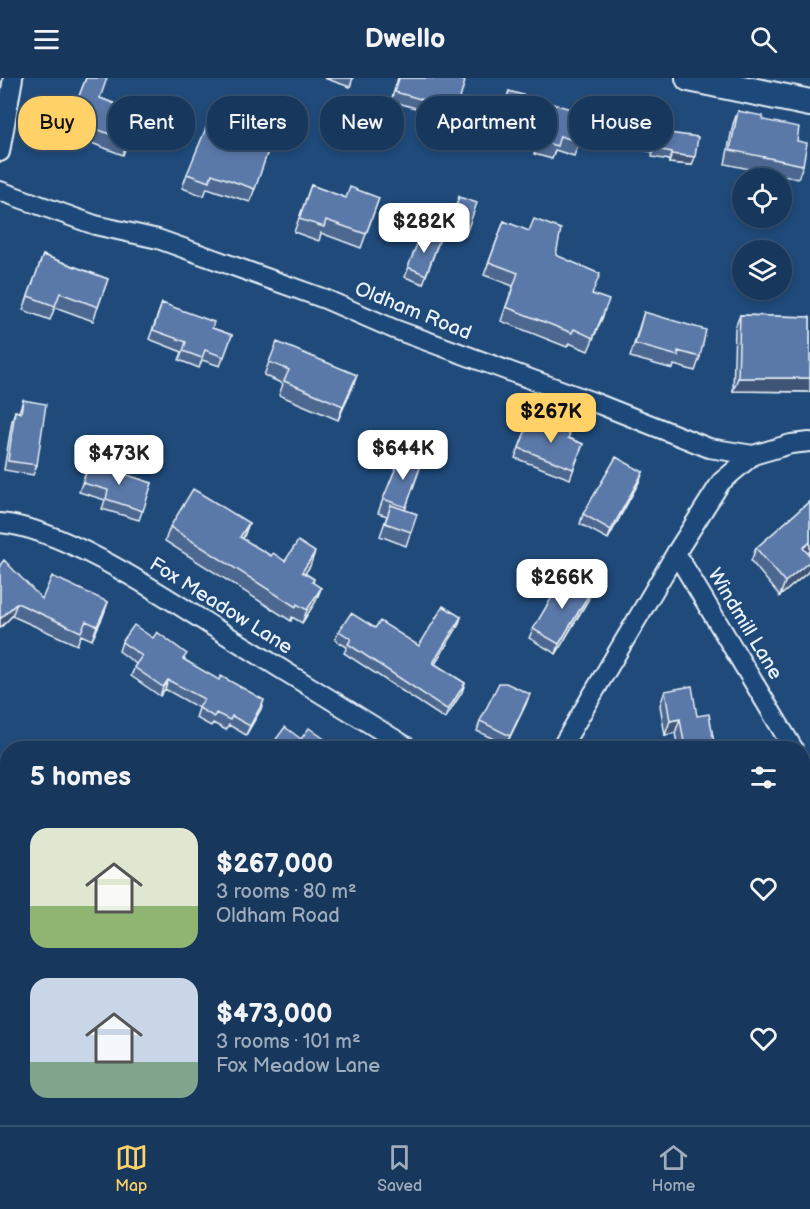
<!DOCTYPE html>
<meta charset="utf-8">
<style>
body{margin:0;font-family:"Balsamiq Sans",sans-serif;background:#203f62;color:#f1f3f6;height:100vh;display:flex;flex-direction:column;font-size:22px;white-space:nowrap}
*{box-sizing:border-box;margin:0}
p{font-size:20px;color:#9eacbb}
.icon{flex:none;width:33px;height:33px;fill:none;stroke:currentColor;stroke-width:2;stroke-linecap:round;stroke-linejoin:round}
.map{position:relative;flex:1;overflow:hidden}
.panel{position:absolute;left:0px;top:663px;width:810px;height:384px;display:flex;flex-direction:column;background:#17385c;border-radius:24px 24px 0 0;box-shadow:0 3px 9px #0003,0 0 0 2px #365272}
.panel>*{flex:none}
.guide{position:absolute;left:18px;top:18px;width:774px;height:54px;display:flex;gap:12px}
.fabs{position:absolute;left:732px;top:90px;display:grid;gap:12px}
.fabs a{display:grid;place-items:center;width:60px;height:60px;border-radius:50%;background:#17385c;box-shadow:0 3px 9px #0003,0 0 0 2px #365272;font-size:30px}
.price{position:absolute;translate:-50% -51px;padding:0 14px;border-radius:12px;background:#fff;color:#222;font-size:20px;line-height:39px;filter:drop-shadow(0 2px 3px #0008)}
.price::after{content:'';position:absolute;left:50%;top:36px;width:18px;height:14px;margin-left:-9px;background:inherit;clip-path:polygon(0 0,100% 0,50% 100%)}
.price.active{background:#ffd166;color:#111}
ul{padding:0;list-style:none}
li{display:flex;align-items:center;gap:18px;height:150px;padding:0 30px}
li span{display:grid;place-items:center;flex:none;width:168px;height:120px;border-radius:18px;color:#555}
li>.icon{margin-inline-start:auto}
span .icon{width:72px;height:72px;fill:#fffc;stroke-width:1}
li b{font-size:26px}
h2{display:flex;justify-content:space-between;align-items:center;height:72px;padding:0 30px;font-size:26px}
.chip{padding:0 21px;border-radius:24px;background:#17385c;box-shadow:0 3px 9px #0003,0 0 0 2px #365272;font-size:21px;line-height:54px}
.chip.active{background:#ffd166;color:#111}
header{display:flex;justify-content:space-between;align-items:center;height:78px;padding:0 30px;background:#17385c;font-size:27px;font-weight:700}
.tab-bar{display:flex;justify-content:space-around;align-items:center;height:84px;border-top:2px solid #365272;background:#17385c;font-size:16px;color:#9eacbb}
.tab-bar a{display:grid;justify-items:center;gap:3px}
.tab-bar .active{color:#ffd166}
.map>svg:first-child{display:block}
</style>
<header><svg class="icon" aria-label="menu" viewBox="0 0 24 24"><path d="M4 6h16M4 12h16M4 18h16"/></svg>Dwello<svg class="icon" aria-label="search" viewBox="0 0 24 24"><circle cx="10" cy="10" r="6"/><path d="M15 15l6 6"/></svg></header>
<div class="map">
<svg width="810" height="1047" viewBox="0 0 810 1047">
<rect width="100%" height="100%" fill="#1f4a7a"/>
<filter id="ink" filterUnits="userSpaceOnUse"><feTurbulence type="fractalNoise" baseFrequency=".0167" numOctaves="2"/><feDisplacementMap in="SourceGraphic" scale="12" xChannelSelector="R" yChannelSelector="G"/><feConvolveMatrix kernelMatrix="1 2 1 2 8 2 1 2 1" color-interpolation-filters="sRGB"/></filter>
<g filter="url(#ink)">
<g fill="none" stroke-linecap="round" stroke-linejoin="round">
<g stroke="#e8f1f8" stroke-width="22">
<path id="street" d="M0,74L13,0
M0,113L95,147L158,161L325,221L394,251L596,325L709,370L753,377L791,366L810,364
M0,445C63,450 161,516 215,550C280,590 344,630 409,670
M676,475L793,670
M561,670L676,475L721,404L753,377
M802,686L810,698
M0,838L8,846
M802,887L810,872
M226,1040L242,1047
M196,1047L202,1040
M746,1047L747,1040"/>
</g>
<g stroke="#e8f1f8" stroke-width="30">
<path id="secondary" d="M689,0L810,25"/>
</g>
<use href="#street" stroke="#1f4a7a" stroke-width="18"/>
<use href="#secondary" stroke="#1f4a7a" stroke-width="26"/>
</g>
<path fill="#4d6790" stroke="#e8f1f8" stroke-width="1.5" d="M86,0L100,20L139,35L123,77L65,55Z
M324,0H353L350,9Z
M398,0L457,31L454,41L391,23Z
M509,13L579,64L574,78L555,72L552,81L534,76L537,69L495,57Z
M631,33L669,55L692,87L669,85V82L652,79L653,74L624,69L628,41Z
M738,33L763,42L797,63L803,87L798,101L725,86L733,46Z
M270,67L250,124L207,110L204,118L182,110L187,96Z
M311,107L346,120H379L361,170L321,155L319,163L294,154Z
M459,119L467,153L465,158L448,152Z
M504,143L556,177L593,216L604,236L588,273L569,265L567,269L501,243L513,208L484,197Z
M421,156L439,163L423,206L405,199Z
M43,177L108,201L93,243L55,229L50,242L23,232Z
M162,225L212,250L232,257L220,288L202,282L199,290L179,282L182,274L149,261Z
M644,234L700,279L695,293L674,287L673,291L630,279Z
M740,237L810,239V314L733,313L735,250Z
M269,284L357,297L338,342L279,317L283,306L264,297Z
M23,322L37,387L33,397L4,392L12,343L15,333L19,334Z
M530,341L568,360L583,366L570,401L515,380Z
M422,384L405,432L417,436L406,468L380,458L387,438L378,435L383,421Z
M89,385L152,405L139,442L102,431L105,422L79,414Z
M643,394L639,404L608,461L580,446L583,436Z
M810,423V473L808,475L810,478V488L808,494L780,518L751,483L756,470Z
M249,445L243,461L271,478L285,483L310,488L305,495L314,501L313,505L321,510L316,523L302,545L292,539L291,543L165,463L170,449Z
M0,487L42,521L108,524L103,538L92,562L81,557L77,567L12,538L0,550Z
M588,522L556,576L529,560L533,551Z
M461,539L458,548L435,586L465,605L462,614L445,641L344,575L347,569L335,562L339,553L375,550L419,568Z
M122,564L185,582L261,631L246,657L229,647L226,652L213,645L211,648L196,640L199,630L165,611L160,618L131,598L136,586L119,573Z
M665,613L697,638L715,670H678L675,655L665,657L660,627Z
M526,626L506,667L477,653L480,643Z
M8,741V773L0,767V751Z
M0,885L8,893V965L0,957Z
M807,1027L810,1047H802L803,1039Z
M91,1040H144L146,1041L144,1047H99Z
M356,1040H532L530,1047H388L370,1040L368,1044Z
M547,1040H627L628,1047H545V1045Z
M656,1040H695V1047H656Z"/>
<path fill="#3f5476" stroke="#e8f1f8" stroke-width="1.5" d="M672,76L695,79L692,87L669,85Z
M357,297L352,311L338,342L343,328Z
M738,300H810V314L733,313Z
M643,394L639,404L608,461L611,452Z
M249,445L244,458L235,473L240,459Z
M810,464V473L798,483L803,470Z
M315,474L310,488L297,507L302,494Z
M810,483V488L808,494L780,518L785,504Z
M321,510L316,523L302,545L307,532Z
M591,513L588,522L556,576L559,566Z
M108,524L103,538L92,562L97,548Z
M17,525L12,538L0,550V541Z
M461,539L458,548L430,594L433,585Z
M168,602L165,611L160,618L163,609Z
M465,605L462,614L445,641L448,632Z
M530,616L526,626L506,667L510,658Z
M264,622L261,631L246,657L250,648Z
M680,641L675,655L665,657L670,643Z"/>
<path fill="#5a78a8" stroke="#e8f1f8" stroke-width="1.5" d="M86,0H107L100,20L139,35L128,63L70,41Z
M399,0H455L465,3L457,31L395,14Z
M509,13L588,36L579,64L560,58L557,68L539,63L542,55L500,43Z
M631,33L671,39L669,55L698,59L695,79L672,76V74L655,71L656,66L626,61Z
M738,33L763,38V42L799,49L797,63L807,65L803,87L730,72Z
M208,45L270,67L255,111L212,96L209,104L187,96Z
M311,107L346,120L350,109L379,120L366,156L326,142L324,149L299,141Z
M459,119L477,125L467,153L449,147Z
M534,141L561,151L556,177L600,196L592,216L609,222L593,260L574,251L572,255L506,229L518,195L489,184L504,143L529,153Z
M421,156L439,163L426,197L408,189Z
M43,177L108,201L98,229L60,215L55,228L28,218Z
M162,225L214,244L212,250L232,257L224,279L205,272L202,280L183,273L186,264L153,252Z
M644,234L706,252L700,279L678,273V278L635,266Z
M740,237L810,239V300H738Z
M277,264L357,297L343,328L284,303L289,292L269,284Z
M23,322L46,326L37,387L8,383L15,333L21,335Z
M530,341L570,356L568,360L583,366L573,391L519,370Z
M401,377L422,384L406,429L383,421Z
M616,379L643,394L611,452L583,436Z
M89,385L152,405L143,433L106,421L108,412L83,405Z
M193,411L249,445L240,459L271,478L273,475L285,483L298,463L315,474L302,494L314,501L312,504L321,510L307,532L297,526L296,529L170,449Z
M810,423V464L803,470L810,478V483L785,504L756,470Z
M391,427L417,436L411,454L385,445Z
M4,482L42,521L52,498L108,524L97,548L86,543L81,554L17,525L0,541V487Z
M565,497L591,513L559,566L533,551Z
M443,528L461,539L433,585L465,605L448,632L348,566L351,561L339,553L351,535L375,550L380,543L419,568Z
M134,547L153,560L157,554L187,576L183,581L219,602L221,598L264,622L250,648L232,638L230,642L216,635L214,639L199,630L204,621L168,602L163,609L134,589L142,578L122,564Z
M499,605H506L530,616L510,658L480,643Z
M692,608L697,638L709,636L715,670H685L680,641L670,643L665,613Z
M285,649L301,661L309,650L337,670H274L271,668Z
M8,741V761L0,755V751Z
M0,885L8,893V952L2,946L5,943L0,938V936L1,935L0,933Z
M807,1027H810V1047H805Z
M104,1040H144L146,1041L140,1047H111Z
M410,1040H532L530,1047H436L425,1045Z
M551,1040H627L628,1047H552Z
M659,1040H695V1047H659Z"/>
</g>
<g text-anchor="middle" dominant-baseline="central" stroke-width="4.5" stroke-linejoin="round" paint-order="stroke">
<g font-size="20" fill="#e8f1f8" stroke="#1f4a7a">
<text transform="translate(413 233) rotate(22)">Oldham Road</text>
<text transform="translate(221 528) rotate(32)">Fox Meadow Lane</text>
<text transform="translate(745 546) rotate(59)">Windmill Lane</text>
</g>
</g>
</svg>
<div class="fabs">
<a><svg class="icon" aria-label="locate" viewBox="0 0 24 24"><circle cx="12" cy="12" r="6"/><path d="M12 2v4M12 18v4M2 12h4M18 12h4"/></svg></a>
<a><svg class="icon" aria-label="layers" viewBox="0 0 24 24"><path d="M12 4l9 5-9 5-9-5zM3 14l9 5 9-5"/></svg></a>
</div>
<b class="price" style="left:424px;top:176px">$282K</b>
<b class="price active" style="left:551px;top:366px">$267K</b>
<b class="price" style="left:403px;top:403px">$644K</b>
<b class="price" style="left:119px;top:408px">$473K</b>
<b class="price" style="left:562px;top:532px">$266K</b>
<div class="guide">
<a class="chip active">Buy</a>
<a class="chip">Rent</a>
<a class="chip">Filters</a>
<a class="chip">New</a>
<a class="chip">Apartment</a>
<a class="chip">House</a>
</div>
<section class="panel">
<h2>5 homes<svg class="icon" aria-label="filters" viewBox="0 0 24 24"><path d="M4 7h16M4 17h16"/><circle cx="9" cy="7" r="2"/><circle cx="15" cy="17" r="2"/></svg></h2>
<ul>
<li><span style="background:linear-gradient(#dfe7d0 65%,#8fb573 0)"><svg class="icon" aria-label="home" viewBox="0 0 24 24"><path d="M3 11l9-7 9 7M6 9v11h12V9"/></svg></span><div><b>$267,000</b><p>3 rooms · 80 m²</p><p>Oldham Road</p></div><svg class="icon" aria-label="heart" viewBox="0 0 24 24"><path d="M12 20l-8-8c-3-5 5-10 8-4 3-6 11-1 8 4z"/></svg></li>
<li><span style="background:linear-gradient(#c9d6e8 70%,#7fa58c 0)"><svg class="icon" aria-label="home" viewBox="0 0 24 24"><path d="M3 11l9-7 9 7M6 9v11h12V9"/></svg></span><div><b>$473,000</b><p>3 rooms · 101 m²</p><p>Fox Meadow Lane</p></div><svg class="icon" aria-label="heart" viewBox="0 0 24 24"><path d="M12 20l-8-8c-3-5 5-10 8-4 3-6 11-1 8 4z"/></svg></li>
</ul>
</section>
</div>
<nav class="tab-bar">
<a class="active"><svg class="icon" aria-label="map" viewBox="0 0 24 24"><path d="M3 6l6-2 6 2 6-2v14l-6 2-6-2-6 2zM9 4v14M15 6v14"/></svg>Map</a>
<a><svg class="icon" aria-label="saved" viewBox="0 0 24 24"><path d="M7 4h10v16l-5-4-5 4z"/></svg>Saved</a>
<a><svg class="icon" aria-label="home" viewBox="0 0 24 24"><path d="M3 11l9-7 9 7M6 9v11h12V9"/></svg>Home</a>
</nav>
